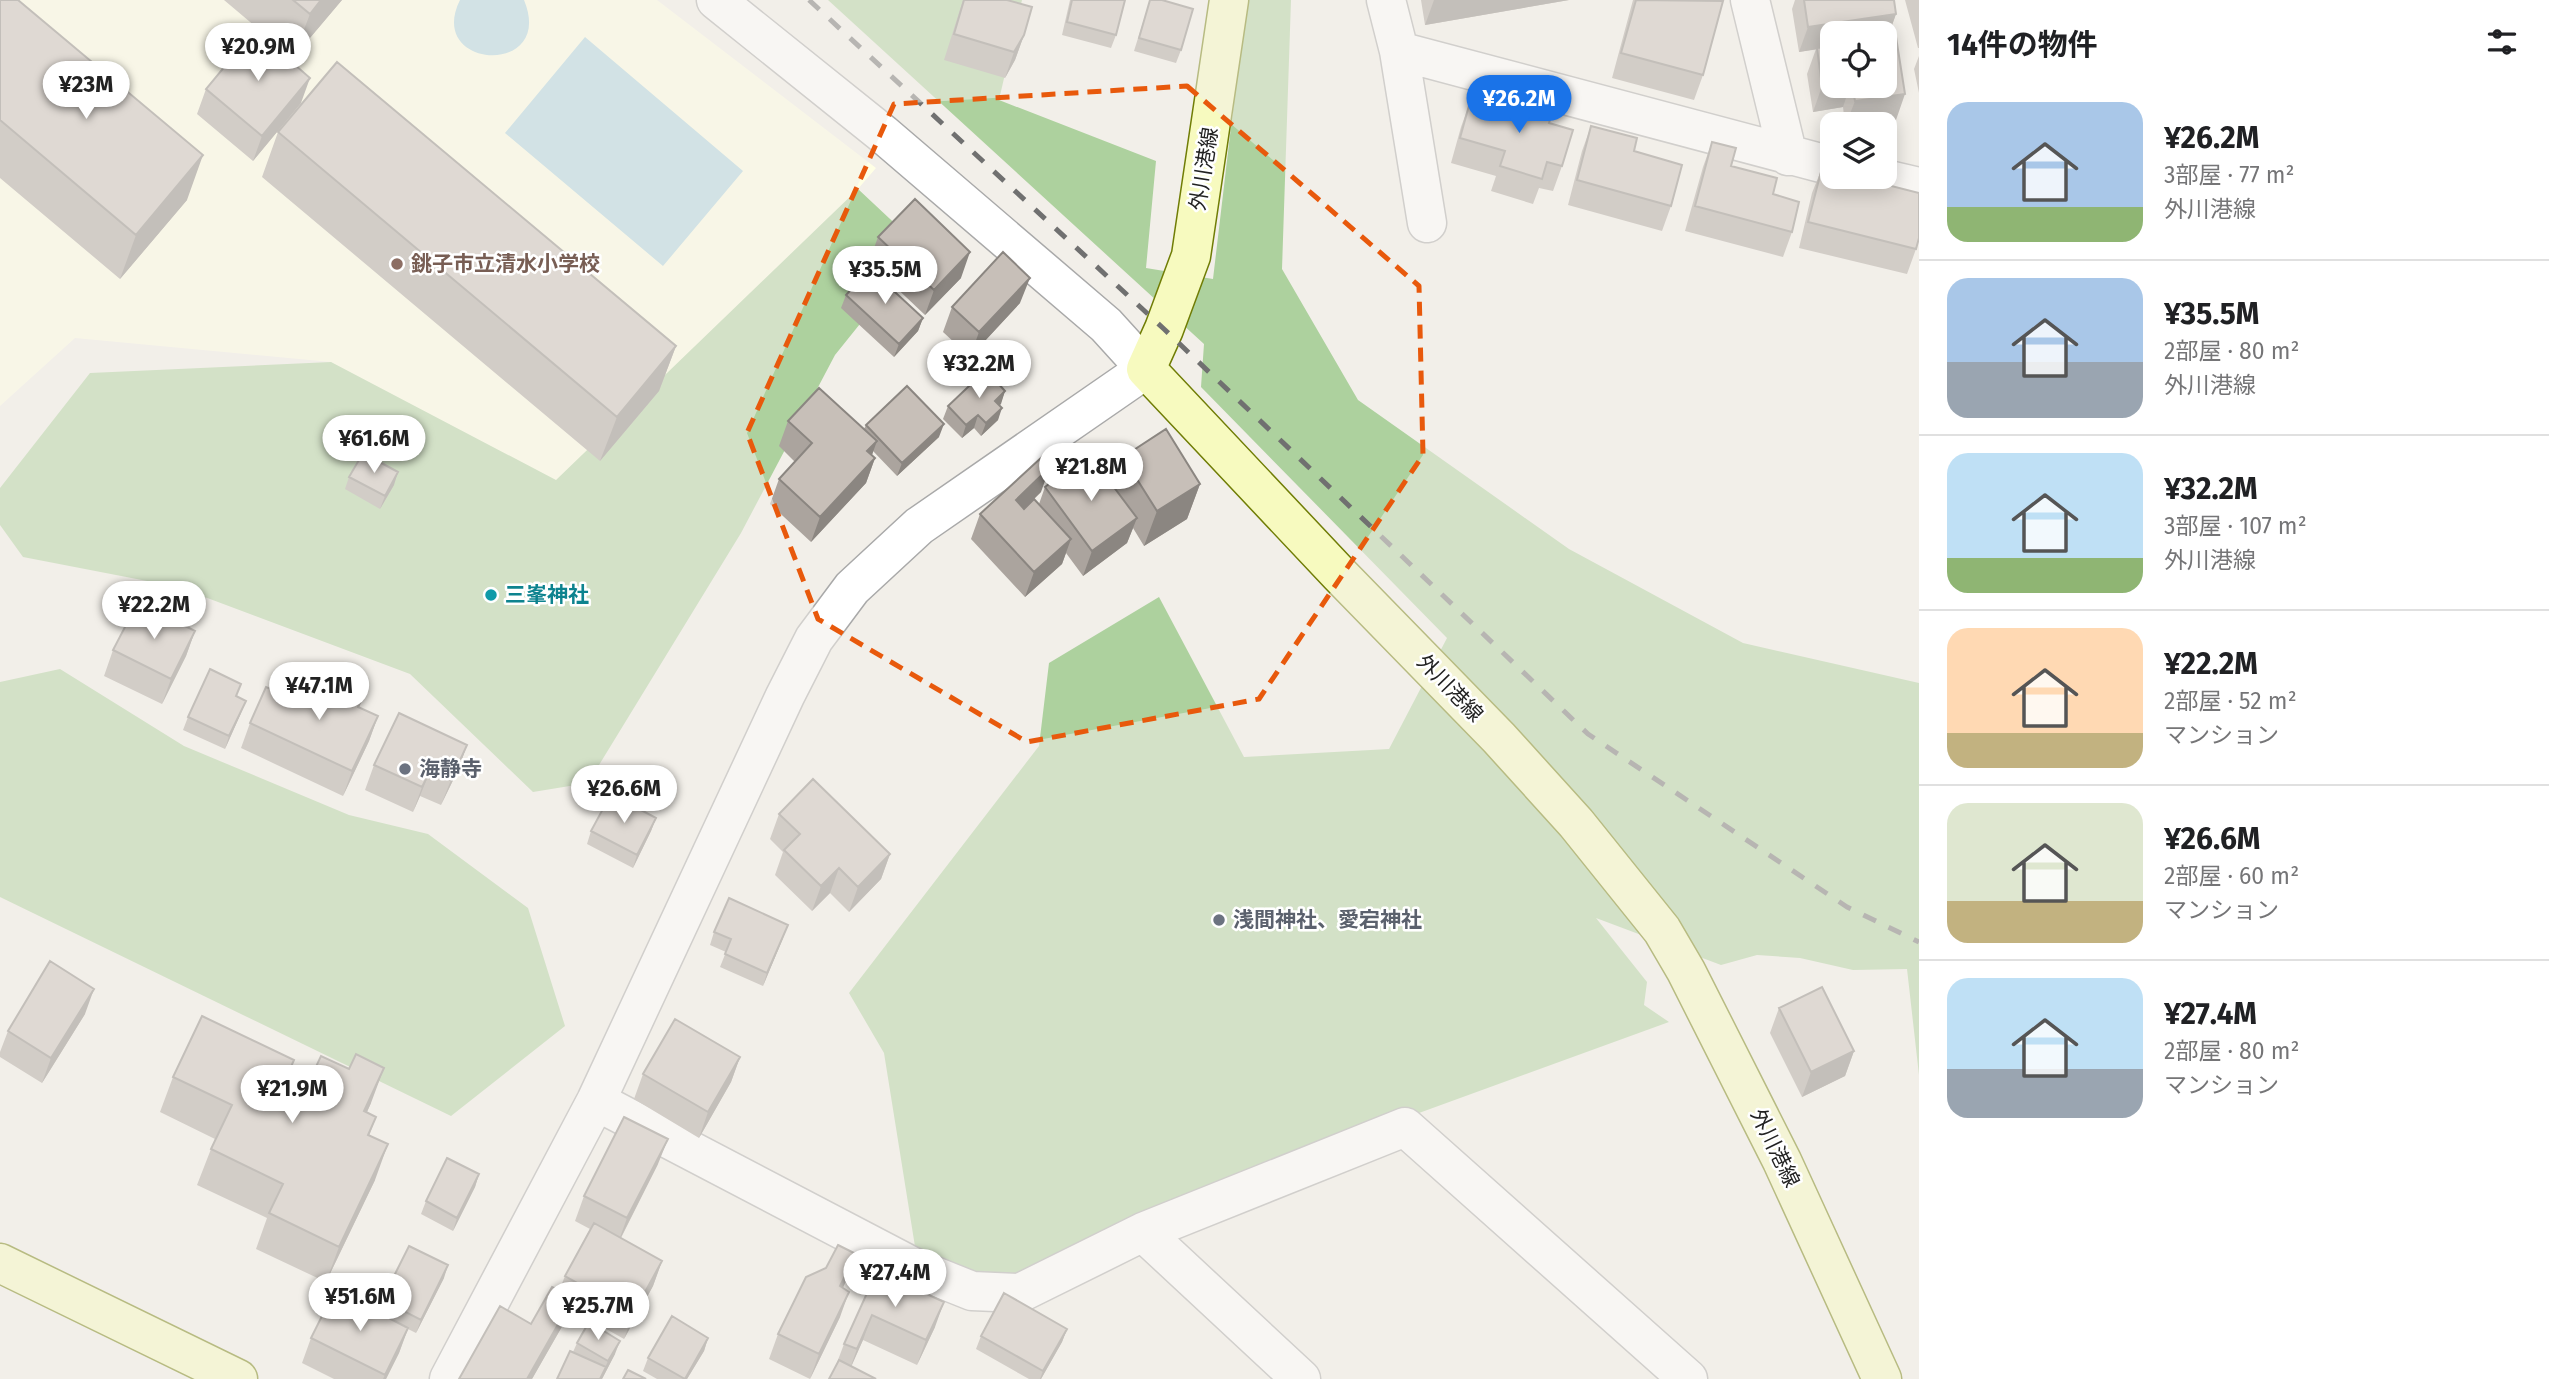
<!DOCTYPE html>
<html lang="ja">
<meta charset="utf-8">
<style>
body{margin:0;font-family:"Fira Sans","Noto Sans JP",sans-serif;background:#f6f6f6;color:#202124;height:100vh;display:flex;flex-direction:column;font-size:26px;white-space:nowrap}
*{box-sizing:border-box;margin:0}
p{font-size:23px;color:#757577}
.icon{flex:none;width:38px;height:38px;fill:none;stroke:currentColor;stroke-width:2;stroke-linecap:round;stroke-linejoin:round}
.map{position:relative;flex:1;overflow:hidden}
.details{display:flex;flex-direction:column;background:#fff;width:630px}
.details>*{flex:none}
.buttons{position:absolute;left:1820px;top:21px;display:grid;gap:14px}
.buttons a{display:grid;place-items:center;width:77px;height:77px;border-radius:14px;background:#fff;box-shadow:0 4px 18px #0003;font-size:35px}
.price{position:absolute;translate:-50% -60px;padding:0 16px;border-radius:24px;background:#fff;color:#222;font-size:23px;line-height:46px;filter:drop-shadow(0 2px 4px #0008)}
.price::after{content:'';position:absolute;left:50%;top:42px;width:21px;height:16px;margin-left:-10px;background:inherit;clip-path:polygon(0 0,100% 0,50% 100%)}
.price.on{background:#1a73e8;color:#fff}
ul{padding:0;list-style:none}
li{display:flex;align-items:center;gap:21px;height:175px;padding:0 28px}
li+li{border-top:2px solid #e0e0e0}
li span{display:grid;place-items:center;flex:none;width:196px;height:140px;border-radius:21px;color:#555}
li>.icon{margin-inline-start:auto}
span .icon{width:84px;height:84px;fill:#fffc;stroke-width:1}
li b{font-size:30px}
h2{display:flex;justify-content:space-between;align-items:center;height:84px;padding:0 28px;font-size:30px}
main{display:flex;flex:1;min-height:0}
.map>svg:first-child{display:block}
</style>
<main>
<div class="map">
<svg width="1919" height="1379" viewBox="0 0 1919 1379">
<rect width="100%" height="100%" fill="#f2efe9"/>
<path fill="#ffffe5" d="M0,0H657L876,168L571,521L331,362L75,338L0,406Z"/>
<path fill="#add19e" d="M828,0H1022L999,100L1156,161L1146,268L1213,279L1246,0H1291L1282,269L1358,400L1569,549L1743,643L1919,683V1075L1907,969L1853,970L1800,958L1757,955L1721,965L1596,918L1647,982L1644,1005L1669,1022L1419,1113L1044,1270L1005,1279L917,1259L884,1053L849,993L1039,746L1049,663L1159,597L1244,757L1389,749L1447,638L1201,387L1204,344Z
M858,189L921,248L835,355L741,533L588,783L533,792L410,674L178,587L23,557L0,525V488L90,373L331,362L556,480Z
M60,669L184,746L349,815L428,834L528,908L565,1026L451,1116L0,897V682Z"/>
<path fill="#aad3df" d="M460,0H524C556,77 425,70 460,0Z
M585,37L743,171L663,266L505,133Z"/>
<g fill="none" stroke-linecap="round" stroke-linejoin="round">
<g stroke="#a9a9a9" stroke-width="41">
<path id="street" d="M1386,0L1399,51L1427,223
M1750,0L1788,156
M1399,51L1832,166
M1876,177L1919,187
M596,1101L917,1269L972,1291L1020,1293L1143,1232L1301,1379
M1143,1232L1405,1127L1688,1379
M449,1379L596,1101L785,696L814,639L852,588L919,526L1146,369L1106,325L883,134L716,0"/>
</g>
<g stroke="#707d05" stroke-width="41">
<path id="secondary" d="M1229,0L1191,256L1164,329L1146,369L1340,575L1499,738L1576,823L1662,930L1686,971L1782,1161L1882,1379
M0,1263L238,1379"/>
</g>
<use href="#street" stroke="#fff" stroke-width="38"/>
<use href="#secondary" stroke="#f7fabf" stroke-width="38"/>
<path stroke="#707070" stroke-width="5" stroke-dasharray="14 14" stroke-linecap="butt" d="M809,0L1164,329L1588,734L1847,907L1919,942"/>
</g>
<path fill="#aba49e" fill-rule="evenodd" d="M0,0L187,200L120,279L0,178Z
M224,0H342L293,58Z
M963,0H1007L1024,35L1015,60L1005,78L944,60Z
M1070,0H1125L1116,35L1111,48L1062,35Z
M1150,0L1181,50L1176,63L1134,51Z
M1421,0H1569L1425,25Z
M1633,0H1720L1703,75L1694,100L1612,78Z
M1795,0H1894L1896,14L1887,39L1896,120L1860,124H1845L1843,107L1813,112L1807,74L1816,49L1799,52L1792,9ZM1832,33L1885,86H1832Z
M1905,0H1919V48H1918Z
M1919,56V93L1914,69Z
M206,89L301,103L253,161L197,114Z
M1510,94L1549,123L1562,166L1553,191L1539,188L1533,204L1491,191L1496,176L1451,163L1461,127L1470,102L1504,112Z
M1591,126L1634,151L1671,206L1662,231L1568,205L1582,151Z
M278,132L676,346L659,391L600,461L262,177Z
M1712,142L1731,166L1792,232L1783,257L1685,231L1703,167Z
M1822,168L1916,249L1907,274L1799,248L1812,193Z
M878,237L961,278L925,315L869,262Z
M846,295L923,318L918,331L894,357L841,308Z
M1020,303L970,357L943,332L952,307Z
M1005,391L1000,405L998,420L981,436L974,428L962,438L943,419L948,406Z
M788,421L864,429L866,425L939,437L897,476L873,451L872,455L875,458L866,483L811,542L770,504L779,479L795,462L779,446Z
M1123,457L1200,484L1187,519L1144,546L1133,528L1127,543L1083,576L1066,553L1062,564L1025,597L971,539L980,514L1041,492L1024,509L1039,504L1045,487L1113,486Z
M349,477L394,485L380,509L345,489Z
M195,631L186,656L162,704L104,676L113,650Z
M365,691L359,708L378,716L369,741L343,796L241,748L250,723L278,692L325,709Z
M241,713L225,749L183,730L188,717Z
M467,745L458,770L441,805L420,796L413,812L365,790L374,765Z
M779,814L890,854L881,879L849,912L830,893L812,911L775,875L783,852L770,839Z
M656,818L651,831L633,868L587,844L591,831Z
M714,932L783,938L763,986L720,967L726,952L710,945Z
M1779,1008L1854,1051L1845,1076L1802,1097L1770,1033Z
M85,1014L42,1083L0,1057V1052L8,1031Z
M740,1057L731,1082L699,1138L634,1099L643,1074Z
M173,1077L287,1078L306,1088L371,1103L367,1112L376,1117L369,1136L375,1180L326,1282L256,1249L267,1218L197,1185L211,1149L215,1139L160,1112Z
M658,1164L621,1238L662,1261L653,1286L624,1339L569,1308L564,1323L532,1379H459L531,1324L559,1291L565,1276L590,1229L575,1221L584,1196Z
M479,1174L475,1187L453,1231L421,1214L426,1201Z
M856,1254L843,1288L840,1317L810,1379L769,1359L778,1334L826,1268Z
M877,1271L935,1327L917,1365L863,1340L851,1366L835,1368L844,1344Z
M444,1278L416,1333L408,1329L399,1353L386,1379H334L302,1363L311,1338L377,1312L382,1300Z
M1067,1329L1062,1342L1041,1379H1029L976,1349L981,1336Z
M708,1338L704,1351L687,1379H657L643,1371L648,1358Z
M577,1343L615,1354L602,1379H557L573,1352Z"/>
<path fill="#8b8681" d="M321,0H342L293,58L310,14Z
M1434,0H1569L1425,25Z
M1896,14L1887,39H1885V33H1832V47L1799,52L1808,27Z
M1024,35L1015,60L1005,78L1014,52Z
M310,78L301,103L253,161L262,136Z
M1832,85L1850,86L1843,107L1813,112L1822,86Z
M1905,94L1896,120L1860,124H1846L1855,101Z
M203,155L187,200L120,279L136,235Z
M970,252L961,278L925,315L934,290Z
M1030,278L1020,303L970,357L979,332Z
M923,318L918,331L894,357L899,344Z
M676,346L659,391L600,461L617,417Z
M1005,391L1001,404L990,414L995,401Z
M1002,408L998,420L981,436L986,423Z
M978,415L974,428L962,438L966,425Z
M944,424L939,437L897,476L902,463Z
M877,441L868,466L867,451Z
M875,458L866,483L811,542L820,517Z
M1050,467L1041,492L1007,525L1016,500Z
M398,472L394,485L380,509L385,496Z
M1200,484L1187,519L1144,546L1157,511Z
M1137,518L1127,543L1083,576L1092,551Z
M1071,539L1062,564L1025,597L1034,572Z
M195,631L186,656L162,704L171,679Z
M246,701L241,713L225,749L229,736Z
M378,716L369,741L343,796L352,771Z
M467,745L458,770L441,805L451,780Z
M430,771L420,796L413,812L422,787Z
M656,818L651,831L633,868L637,855Z
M890,854L881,879L849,912L858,887Z
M839,868L830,893L812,911L821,886Z
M788,925L783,938L763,986L767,973Z
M94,989L85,1014L42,1083L51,1058Z
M1854,1051L1845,1076L1802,1097L1811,1072Z
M740,1057L731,1082L699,1138L708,1112Z
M384,1068L371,1103L351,1147L364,1111Z
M668,1139L658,1164L618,1243L627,1218Z
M388,1144L375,1180L326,1282L339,1247Z
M479,1174L475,1187L453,1231L457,1218Z
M856,1254L847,1279L831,1312L840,1286Z
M662,1261L653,1286L624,1339L633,1314Z
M448,1265L444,1278L416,1333L421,1320Z
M849,1292L840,1317L810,1379L819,1354Z
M573,1298L564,1323L532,1379H527Z
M944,1302L935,1327L917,1365L926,1340Z
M872,1315L863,1340L848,1374L857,1349Z
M408,1328L399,1353L386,1379H383Z
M1067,1329L1062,1342L1041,1379H1040L1043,1371Z
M708,1338L704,1351L687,1379H685Z
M620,1341L615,1354L602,1379H600L608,1361Z"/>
<path fill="#c7bfb8" stroke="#8b8681" stroke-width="2" d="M0,0H18L203,155L136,235L0,120Z
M293,0H321L310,14Z
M964,0H1007L1032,7L1024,35L1014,52L954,34Z
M1072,0H1125L1116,35L1067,22Z
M1150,0H1162L1193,9L1181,50L1139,38Z
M1636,0L1723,1L1703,75L1621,53Z
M1804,0H1894L1896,14L1808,27Z
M255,30L310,78L262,136L206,89Z
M1896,37L1905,94L1855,101L1852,86H1885V39Z
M1832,46V85L1822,86L1817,48Z
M337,62L676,346L617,417L278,132Z
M1510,94L1554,107L1549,123L1573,130L1562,166L1547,162L1542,179L1500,166L1505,151L1460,138L1470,102L1505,112Z
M1591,126L1637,138L1634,151L1682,165L1671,206L1577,180Z
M1712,142L1736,148L1731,166L1777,178L1773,194L1799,202L1792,232L1695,206Z
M1822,168L1832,171V177H1856L1919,193V238L1916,249L1808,222Z
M915,199L970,252L934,290L878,237Z
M1003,252L1030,278L979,332L952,307Z
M870,269L923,318L899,344L846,295Z
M986,370L1005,391L995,401L1002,408L986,423L978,415L966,425L948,406Z
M907,386L944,424L902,463L866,425Z
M819,388L877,441L867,451L875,458L820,517L779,479L812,443L788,421Z
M1166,429L1200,484L1157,511L1123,457Z
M363,453L398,472L385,496L349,477Z
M1089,454L1137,518L1092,551L1045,487Z
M1042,457L1050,467L1016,500L1024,509L1034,499L1071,539L1034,572L980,514Z
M138,602L195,631L171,679L113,650Z
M210,669L241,684L236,696L246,701L229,736L188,717Z
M340,678L365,691L358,707L378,716L352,771L250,723L266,687L278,692L280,687L325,709Z
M399,713L467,745L451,780L430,771L422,787L374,765Z
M813,779L890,854L858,887L839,868L821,886L784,850L800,834L779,814Z
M611,794L656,818L637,855L591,831Z
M729,898L788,925L767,973L725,954L731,939L714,932Z
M50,961L94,989L51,1058L8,1031Z
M1822,987L1854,1051L1811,1072L1779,1008Z
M202,1016L294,1060L286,1078L306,1088L321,1056L349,1069L356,1054L384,1068L364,1111L376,1117L368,1135L388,1144L339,1247L269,1213L283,1184L211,1149L232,1105L173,1077Z
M675,1019L740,1057L708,1112L643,1074Z
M624,1117L668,1139L627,1218L584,1196Z
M447,1158L479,1174L457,1218L426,1201Z
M594,1223L662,1261L633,1314L565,1276Z
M838,1245L856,1254L840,1286L849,1292L819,1354L778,1334L806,1277L826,1268Z
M409,1246L448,1265L421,1320L382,1300Z
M877,1271L944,1302L926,1340L872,1315L857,1349L844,1344Z
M552,1287L573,1298L527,1379H459L500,1306L531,1324Z
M335,1290L408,1328L385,1375L311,1338Z
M1004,1293L1067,1329L1043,1371L981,1336Z
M672,1316L708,1338L685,1379L648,1358Z
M589,1322L620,1341L608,1361L577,1343Z
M570,1351L606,1367L600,1379H557Z
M839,1360L876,1379H829Z
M628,1370L646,1379H623Z"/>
<path d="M0 0H1919V1379H0ZM1187,86L1419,286L1423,455L1259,699L1027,742L818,619L747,433L894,104Z" fill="#f2efe9" fill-opacity=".55" fill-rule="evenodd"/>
<path fill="none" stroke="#e8590c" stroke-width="5" stroke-dasharray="14 9" stroke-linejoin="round" d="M1187,86L1419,286L1423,455L1259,699L1027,742L818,619L747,433L894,104Z"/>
<circle fill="#8d6e63" stroke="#fff" stroke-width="2.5" cx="397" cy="264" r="7"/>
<circle fill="#0f9aa8" stroke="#fff" stroke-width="2.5" cx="491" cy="595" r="7"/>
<g fill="#6b7280" stroke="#fff" stroke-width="2.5">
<circle cx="405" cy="769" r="7"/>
<circle cx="1219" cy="920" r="7"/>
</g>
<g text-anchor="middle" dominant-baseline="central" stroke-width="5" stroke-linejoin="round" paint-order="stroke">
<g font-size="21" fill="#222" stroke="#fff">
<text transform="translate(1204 169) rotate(-81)">外川港線</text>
<text transform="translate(1450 688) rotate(46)">外川港線</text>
<text transform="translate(1775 1148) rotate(64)">外川港線</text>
</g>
<g font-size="21" font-weight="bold" fill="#785e54" stroke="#fff" text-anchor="start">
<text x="411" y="264">銚子市立清水小学校</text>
</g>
<g font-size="21" font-weight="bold" fill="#0d838f" stroke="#fff" text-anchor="start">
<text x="505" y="595">三峯神社</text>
</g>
<g font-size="21" font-weight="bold" fill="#5b616d" stroke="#fff" text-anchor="start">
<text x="419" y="769">海静寺</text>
<text x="1233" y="920">浅間神社、愛宕神社</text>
</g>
</g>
</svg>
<div class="buttons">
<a><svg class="icon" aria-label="locate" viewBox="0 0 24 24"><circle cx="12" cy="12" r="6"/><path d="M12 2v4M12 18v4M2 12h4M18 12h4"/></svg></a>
<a><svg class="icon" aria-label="layers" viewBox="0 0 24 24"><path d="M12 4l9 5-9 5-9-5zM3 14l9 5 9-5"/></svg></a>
</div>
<b class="price" style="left:258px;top:83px">¥20.9M</b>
<b class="price" style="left:86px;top:121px">¥23M</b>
<b class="price on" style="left:1519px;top:135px">¥26.2M</b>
<b class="price" style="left:885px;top:306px">¥35.5M</b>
<b class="price" style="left:979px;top:400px">¥32.2M</b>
<b class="price" style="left:374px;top:475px">¥61.6M</b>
<b class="price" style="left:1091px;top:503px">¥21.8M</b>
<b class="price" style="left:154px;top:641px">¥22.2M</b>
<b class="price" style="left:319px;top:722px">¥47.1M</b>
<b class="price" style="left:624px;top:825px">¥26.6M</b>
<b class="price" style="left:292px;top:1125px">¥21.9M</b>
<b class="price" style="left:895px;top:1309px">¥27.4M</b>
<b class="price" style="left:360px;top:1333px">¥51.6M</b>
<b class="price" style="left:598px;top:1342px">¥25.7M</b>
</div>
<section class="details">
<h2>14件の物件<svg class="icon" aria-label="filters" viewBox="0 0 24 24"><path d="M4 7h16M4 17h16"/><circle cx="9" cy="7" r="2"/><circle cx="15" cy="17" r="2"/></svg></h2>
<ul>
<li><span style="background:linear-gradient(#a9c7e8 75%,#8fb573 0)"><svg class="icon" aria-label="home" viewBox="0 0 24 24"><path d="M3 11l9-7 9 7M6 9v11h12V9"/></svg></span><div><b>¥26.2M</b><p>3部屋 · 77 m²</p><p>外川港線</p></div></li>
<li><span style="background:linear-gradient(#a9c7e8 60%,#9aa5b1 0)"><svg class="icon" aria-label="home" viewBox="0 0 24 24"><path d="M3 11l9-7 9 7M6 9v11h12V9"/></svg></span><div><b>¥35.5M</b><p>2部屋 · 80 m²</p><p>外川港線</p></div></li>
<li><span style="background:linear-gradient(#bfe0f5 75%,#8fb573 0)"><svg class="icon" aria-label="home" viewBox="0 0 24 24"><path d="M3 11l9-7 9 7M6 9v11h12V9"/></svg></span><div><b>¥32.2M</b><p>3部屋 · 107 m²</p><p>外川港線</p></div></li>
<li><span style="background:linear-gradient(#ffd9b3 75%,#c2b280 0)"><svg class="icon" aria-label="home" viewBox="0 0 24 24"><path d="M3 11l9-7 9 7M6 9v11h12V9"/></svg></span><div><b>¥22.2M</b><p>2部屋 · 52 m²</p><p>マンション</p></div></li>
<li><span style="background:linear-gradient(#dfe7d0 70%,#c2b280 0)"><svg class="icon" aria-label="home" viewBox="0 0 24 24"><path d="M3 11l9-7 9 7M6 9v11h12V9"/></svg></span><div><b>¥26.6M</b><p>2部屋 · 60 m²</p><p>マンション</p></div></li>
<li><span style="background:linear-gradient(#bfe0f5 65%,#9aa5b1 0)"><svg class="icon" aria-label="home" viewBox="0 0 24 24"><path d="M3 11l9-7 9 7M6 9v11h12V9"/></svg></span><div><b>¥27.4M</b><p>2部屋 · 80 m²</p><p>マンション</p></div></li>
</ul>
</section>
</main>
